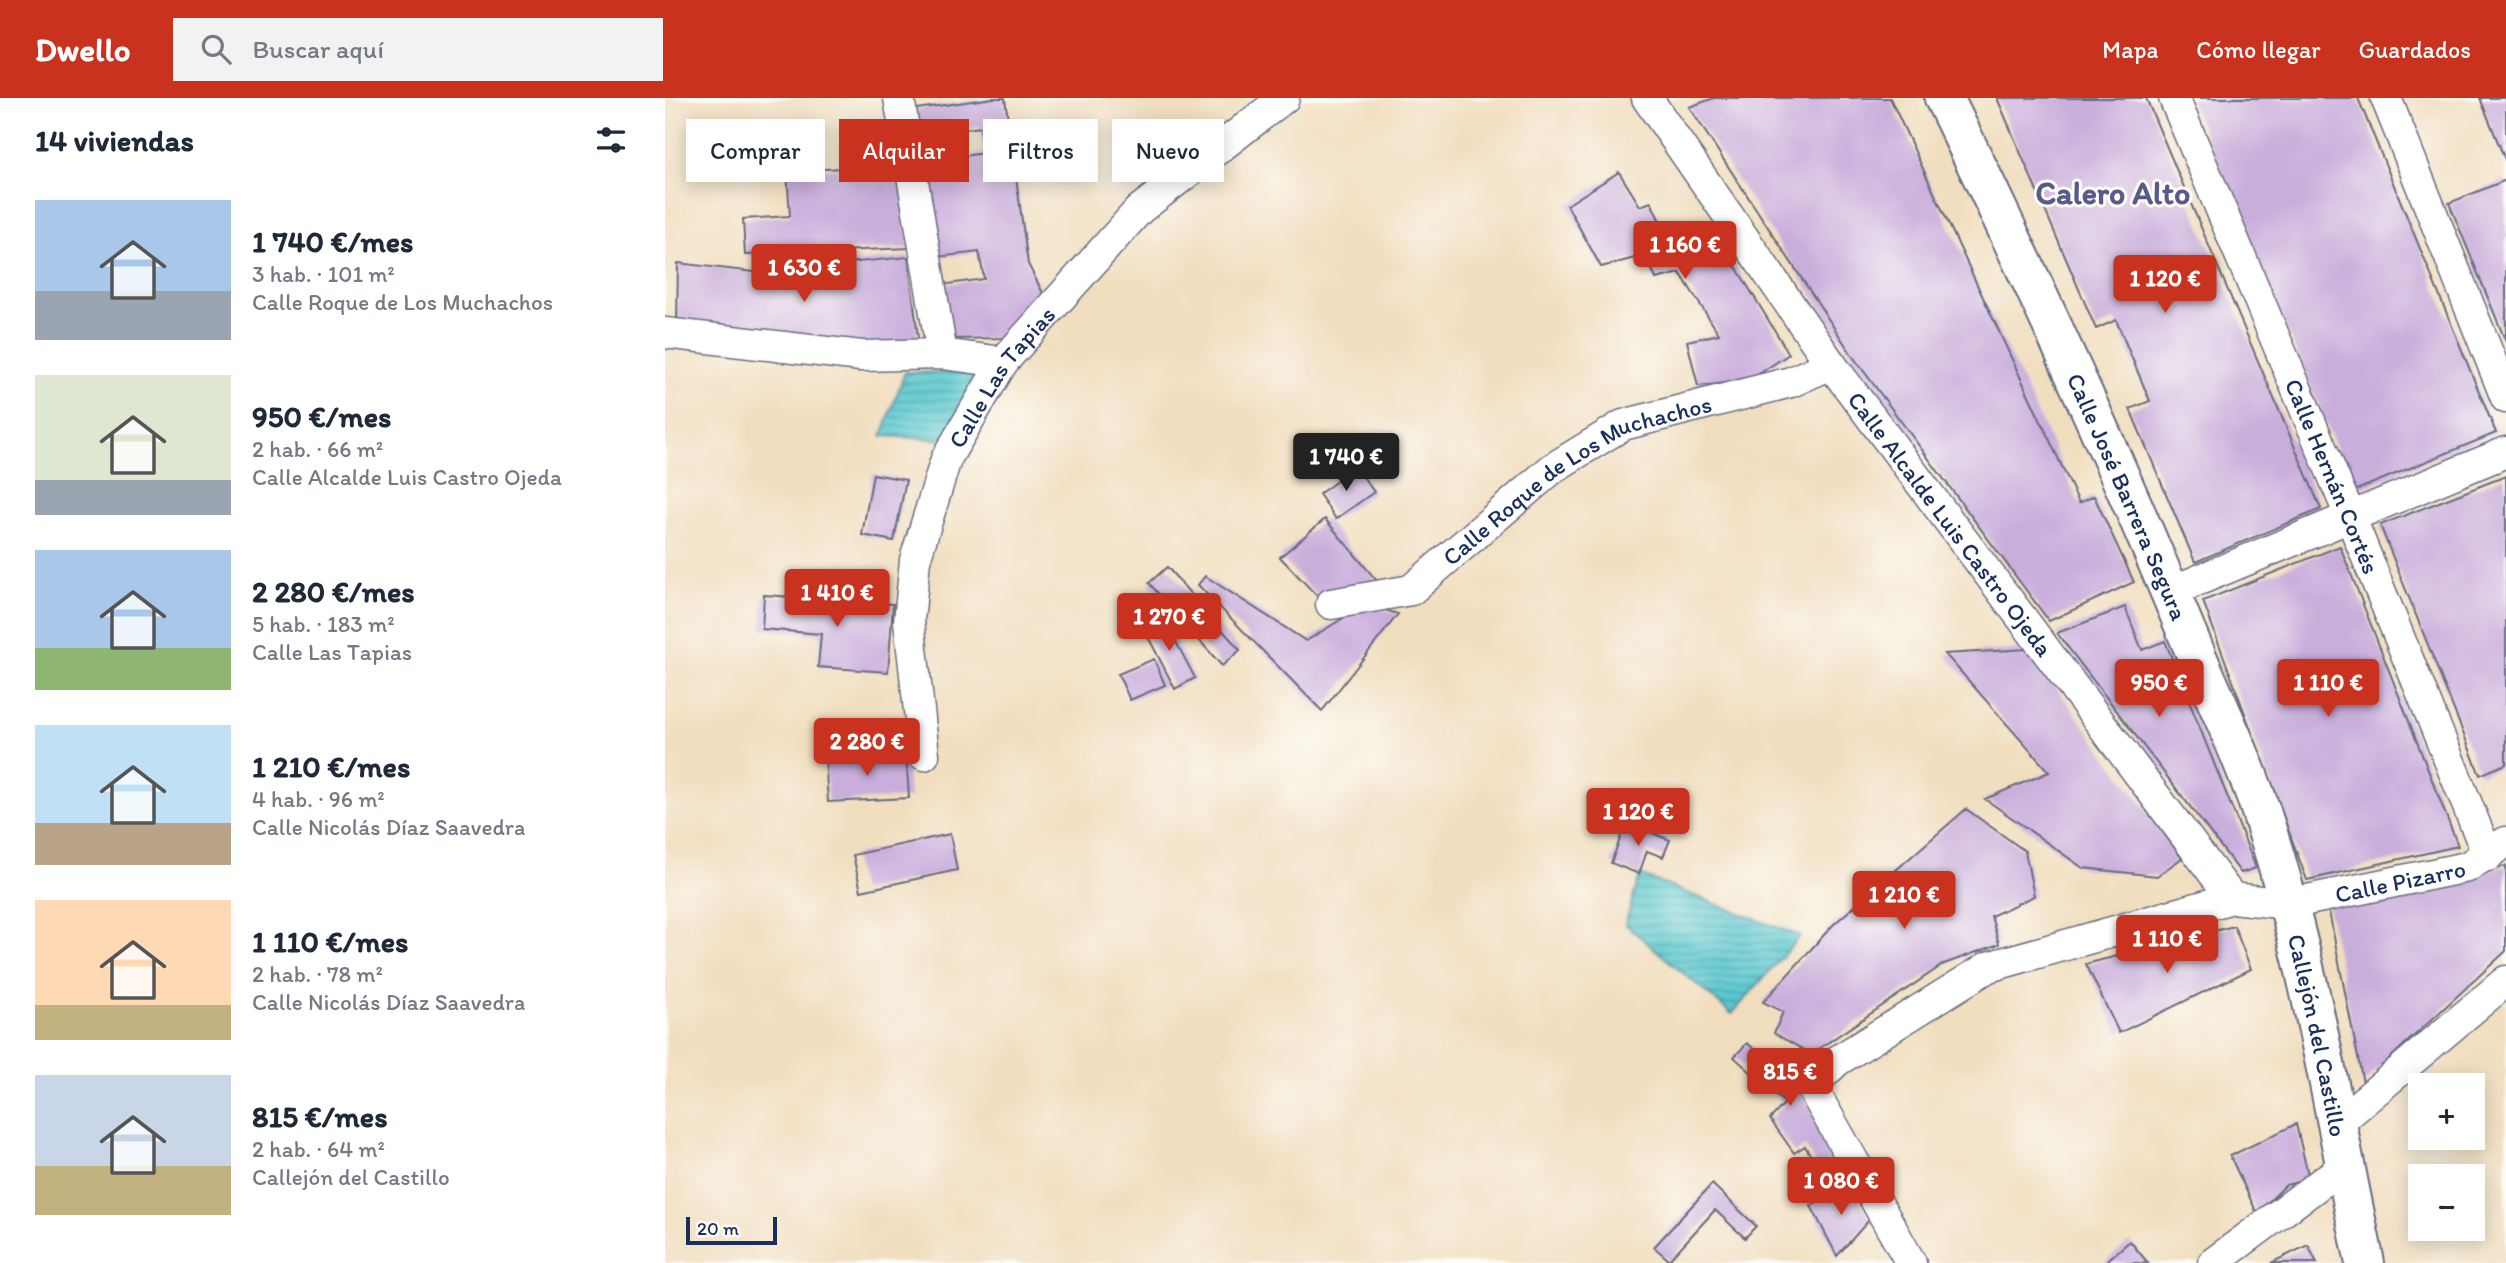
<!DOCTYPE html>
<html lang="es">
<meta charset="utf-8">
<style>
body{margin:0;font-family:Itim,sans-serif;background:#f2f2f3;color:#1f2937;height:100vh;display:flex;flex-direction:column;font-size:26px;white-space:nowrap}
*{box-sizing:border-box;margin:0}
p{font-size:23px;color:#747a83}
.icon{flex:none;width:38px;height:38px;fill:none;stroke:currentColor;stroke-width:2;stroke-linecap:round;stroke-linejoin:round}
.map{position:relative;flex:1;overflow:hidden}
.panel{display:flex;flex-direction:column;background:#fff;width:665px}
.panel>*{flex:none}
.top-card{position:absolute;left:21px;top:21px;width:665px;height:63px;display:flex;gap:14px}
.buttons{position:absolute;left:1743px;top:975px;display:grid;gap:14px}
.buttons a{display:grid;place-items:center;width:77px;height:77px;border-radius:0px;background:#fff;box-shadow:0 4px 18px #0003;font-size:35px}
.scale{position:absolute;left:21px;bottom:18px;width:91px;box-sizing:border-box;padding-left:7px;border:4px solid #1b2f5e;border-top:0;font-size:19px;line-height:24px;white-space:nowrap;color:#1b2f5e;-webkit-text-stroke:5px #fdfcf7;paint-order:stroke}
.price{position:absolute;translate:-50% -60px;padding:0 16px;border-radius:7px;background:#c8321e;color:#fff;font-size:23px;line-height:46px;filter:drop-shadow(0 2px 4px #0008)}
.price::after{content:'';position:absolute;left:50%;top:42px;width:21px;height:16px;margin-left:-10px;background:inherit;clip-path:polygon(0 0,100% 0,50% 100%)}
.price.active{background:#222;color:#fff}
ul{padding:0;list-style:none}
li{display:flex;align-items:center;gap:21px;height:175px;padding:0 35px}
li span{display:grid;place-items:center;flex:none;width:196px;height:140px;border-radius:0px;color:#555}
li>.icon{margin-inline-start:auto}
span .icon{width:84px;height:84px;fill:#fffc;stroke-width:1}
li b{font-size:30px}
h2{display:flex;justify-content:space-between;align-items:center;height:84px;padding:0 35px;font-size:30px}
.tag{padding:0 24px;border-radius:0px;background:#fff;box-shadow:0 4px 18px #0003;font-size:24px;line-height:63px}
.tag.active{background:#c8321e;color:#fff}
header{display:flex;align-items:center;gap:42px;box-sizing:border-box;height:98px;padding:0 35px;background:#c8321e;color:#fff}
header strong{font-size:33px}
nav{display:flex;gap:38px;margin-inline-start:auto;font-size:24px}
.search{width:490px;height:63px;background:#f2f2f3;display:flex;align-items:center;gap:18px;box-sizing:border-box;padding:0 24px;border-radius:0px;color:#747a83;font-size:26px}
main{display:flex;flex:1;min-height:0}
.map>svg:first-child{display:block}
</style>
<header>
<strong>Dwello</strong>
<div class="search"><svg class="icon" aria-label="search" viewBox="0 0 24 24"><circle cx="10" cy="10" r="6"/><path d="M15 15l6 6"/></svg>Buscar aquí</div>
<nav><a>Mapa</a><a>Cómo llegar</a><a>Guardados</a></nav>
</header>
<main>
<section class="panel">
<h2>14 viviendas<svg class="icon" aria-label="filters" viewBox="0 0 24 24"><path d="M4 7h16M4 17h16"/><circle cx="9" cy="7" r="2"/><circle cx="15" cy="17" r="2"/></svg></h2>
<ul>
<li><span style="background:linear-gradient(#a9c7e8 65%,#9aa5b1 0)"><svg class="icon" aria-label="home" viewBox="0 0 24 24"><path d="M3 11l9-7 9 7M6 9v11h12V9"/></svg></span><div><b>1 740 €/mes</b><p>3 hab. · 101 m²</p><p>Calle Roque de Los Muchachos</p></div></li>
<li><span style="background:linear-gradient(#dfe7d0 75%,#9aa5b1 0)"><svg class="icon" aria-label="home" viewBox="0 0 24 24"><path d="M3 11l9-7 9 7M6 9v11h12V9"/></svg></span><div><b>950 €/mes</b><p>2 hab. · 66 m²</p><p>Calle Alcalde Luis Castro Ojeda</p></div></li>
<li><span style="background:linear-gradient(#a9c7e8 70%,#8fb573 0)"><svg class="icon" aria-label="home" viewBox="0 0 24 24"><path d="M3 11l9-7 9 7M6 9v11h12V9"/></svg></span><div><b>2 280 €/mes</b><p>5 hab. · 183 m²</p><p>Calle Las Tapias</p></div></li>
<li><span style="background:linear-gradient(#bfe0f5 70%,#b9a48a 0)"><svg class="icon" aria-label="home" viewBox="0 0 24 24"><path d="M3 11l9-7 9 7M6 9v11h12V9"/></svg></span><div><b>1 210 €/mes</b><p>4 hab. · 96 m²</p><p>Calle Nicolás Díaz Saavedra</p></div></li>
<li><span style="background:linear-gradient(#ffd9b3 75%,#c2b280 0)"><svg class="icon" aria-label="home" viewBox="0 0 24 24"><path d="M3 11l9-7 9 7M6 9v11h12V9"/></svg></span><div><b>1 110 €/mes</b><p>2 hab. · 78 m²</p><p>Calle Nicolás Díaz Saavedra</p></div></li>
<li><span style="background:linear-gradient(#c9d6e8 65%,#c2b280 0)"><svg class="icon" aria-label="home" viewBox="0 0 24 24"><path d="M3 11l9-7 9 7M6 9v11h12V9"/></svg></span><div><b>815 €/mes</b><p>2 hab. · 64 m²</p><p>Callejón del Castillo</p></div></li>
</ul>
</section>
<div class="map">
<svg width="1841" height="1165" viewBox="0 0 1841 1165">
<defs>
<pattern id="water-rules" width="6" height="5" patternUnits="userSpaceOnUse" patternTransform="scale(1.75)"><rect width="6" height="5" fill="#5ac8cf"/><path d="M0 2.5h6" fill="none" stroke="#4aa3ab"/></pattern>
</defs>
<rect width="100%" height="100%" fill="#fdfcf7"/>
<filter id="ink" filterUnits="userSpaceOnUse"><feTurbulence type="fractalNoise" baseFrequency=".0143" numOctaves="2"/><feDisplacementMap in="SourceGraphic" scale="14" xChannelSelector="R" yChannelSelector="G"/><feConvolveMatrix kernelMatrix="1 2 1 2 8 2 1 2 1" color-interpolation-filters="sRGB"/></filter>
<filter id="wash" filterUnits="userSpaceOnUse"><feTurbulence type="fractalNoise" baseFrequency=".00686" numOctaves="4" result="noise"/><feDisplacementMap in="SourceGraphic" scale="28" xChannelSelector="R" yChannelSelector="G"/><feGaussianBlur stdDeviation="1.57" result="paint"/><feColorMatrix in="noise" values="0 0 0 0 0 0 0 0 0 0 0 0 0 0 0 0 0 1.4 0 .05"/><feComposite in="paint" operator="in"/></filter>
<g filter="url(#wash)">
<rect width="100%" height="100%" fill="#f1debf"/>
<path fill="url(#water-rules)" stroke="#3a7c96" stroke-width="2" d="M240,274L310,275L281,342L217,338Z
M975,777L1135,838L1067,916L960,826Z"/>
<g id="blocks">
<path fill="#c9addb" d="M328,0H340L363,166L382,203L340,240L284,241L276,187L319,181L314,154L273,159L259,64L319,55L315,29L255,37L251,11Z
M1049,0H1225L1414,405L1429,398L1469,484L1384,523L1189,260L1024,9Z
M1332,0H1481L1656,411L1530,464L1465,311L1485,303L1451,222L1431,231Z
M1525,0H1693L1831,335L1689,393Z
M1815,0H1841V64Z
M235,67L245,150L80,157L78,121L125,118L122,73Z
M954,74L975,108L986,104L1005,145L1048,131L1124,256L1083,283L1033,288L1022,243L1054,236L1015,175L991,181L981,157L936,169L902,107Z
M1841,82V244L1784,105Z
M243,159L254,248H130L12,226L13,165L89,174Z
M691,369L709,394L671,421L654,396Z
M208,376L241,382L229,443L197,437Z
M1841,378V666L1815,677L1715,427Z
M660,421L713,484L651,497L615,459Z
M1675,448L1793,748L1642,782L1538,503Z
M502,469L575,552L557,568L484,485Z
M540,478L641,543L701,506L733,516L657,613L533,487Z
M99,497L228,506L223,574L153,569L156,536L97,531Z
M1460,509L1477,552L1500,543L1591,770L1576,775L1392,535Z
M498,519L530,580L510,591L478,529Z
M1363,551L1517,760L1492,778L1418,770L1320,701L1384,674L1280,556Z
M489,561L500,587L465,602L453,576Z
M241,656L244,700L163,704L160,660Z
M1301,711L1360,753L1369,798L1326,818L1334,846L1279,866L1146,956L1109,935L1118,914L1098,904L1168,827Z
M961,725L1005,742L998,759L982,753L974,776L946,765Z
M285,736L292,772L196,793L188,757Z
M1841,768V853L1698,985L1663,809Z
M1569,828L1586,871L1454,935L1421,866Z
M1082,945L1131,985L1171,1054L1154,1072L1140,1048L1129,1055L1105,1021L1120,1005L1069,959Z
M1631,1026L1644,1081L1621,1087L1592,1115L1565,1058Z
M1047,1086L1091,1128L1080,1140L1050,1112L1004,1162L989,1149Z
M1187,1087L1205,1121L1172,1158L1146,1108Z
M1465,1143L1483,1165H1439Z
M1643,1147L1652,1165H1606Z"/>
</g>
</g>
<g filter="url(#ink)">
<use href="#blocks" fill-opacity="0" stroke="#666c80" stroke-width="2"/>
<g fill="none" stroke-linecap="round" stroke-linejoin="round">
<g stroke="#666c80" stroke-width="33">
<g id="minor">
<path d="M234,0L277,256"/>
<path id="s1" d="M982,0L1166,266L1567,800L1623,806L1802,769L1841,744"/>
<path id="s2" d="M1509,0L1685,418L1823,758"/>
<path d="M1721,0L1841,300"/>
<path d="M0,235L196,258L277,256L338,264"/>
<path d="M1505,494L1841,354"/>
<path id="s3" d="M666,506L746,492L888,370L958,327L1126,284L1166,266"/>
<path id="s4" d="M259,657L244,523L250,462L281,361L338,264L474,112L619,0"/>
<path d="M1674,1024L1841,883"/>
<path d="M1246,1165L1146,988L1172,963L1323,869L1567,800"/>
<path d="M1548,1165L1679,1068"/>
</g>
</g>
<g stroke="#666c80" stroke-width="42">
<g id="tertiary">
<path id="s5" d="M1279,0C1365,176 1447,354 1522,535C1548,598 1580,661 1600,726C1646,869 1669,1019 1700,1165"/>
</g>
</g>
<use href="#minor" stroke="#fff" stroke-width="30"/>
<use href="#tertiary" stroke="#fff" stroke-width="38"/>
</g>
</g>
<g text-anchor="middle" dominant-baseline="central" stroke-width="6" stroke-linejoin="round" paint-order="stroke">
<g font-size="24" fill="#1b2f5e" stroke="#fdfcf7">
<text stroke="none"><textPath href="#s4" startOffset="401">Calle Las Tapias</textPath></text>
<text stroke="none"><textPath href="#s2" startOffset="410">Calle Hernán Cortés</textPath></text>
<text stroke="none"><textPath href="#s3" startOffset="284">Calle Roque de Los Muchachos</textPath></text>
<text stroke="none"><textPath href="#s5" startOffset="439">Calle José Barrera Segura</textPath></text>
<text stroke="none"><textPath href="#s1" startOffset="523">Calle Alcalde Luis Castro Ojeda</textPath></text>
<text stroke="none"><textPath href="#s1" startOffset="1162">Calle Pizarro</textPath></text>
<text stroke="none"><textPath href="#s5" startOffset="1012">Callejón del Castillo</textPath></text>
</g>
<g font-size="32" font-weight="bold" fill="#585b8a" stroke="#fdfcf7">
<text x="1448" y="95">Calero Alto</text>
</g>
</g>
</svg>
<div class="buttons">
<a>+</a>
<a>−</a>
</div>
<div class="scale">20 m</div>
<b class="price" style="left:1020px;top:183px">1 160 €</b>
<b class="price" style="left:139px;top:206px">1 630 €</b>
<b class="price" style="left:1500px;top:217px">1 120 €</b>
<b class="price active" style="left:681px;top:395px">1 740 €</b>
<b class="price" style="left:172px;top:531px">1 410 €</b>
<b class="price" style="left:504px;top:555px">1 270 €</b>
<b class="price" style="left:1494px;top:621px">950 €</b>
<b class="price" style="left:1663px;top:621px">1 110 €</b>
<b class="price" style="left:202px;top:680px">2 280 €</b>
<b class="price" style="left:973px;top:750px">1 120 €</b>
<b class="price" style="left:1239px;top:833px">1 210 €</b>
<b class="price" style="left:1502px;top:877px">1 110 €</b>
<b class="price" style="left:1125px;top:1010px">815 €</b>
<b class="price" style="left:1176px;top:1119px">1 080 €</b>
<div class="top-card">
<a class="tag">Comprar</a>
<a class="tag active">Alquilar</a>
<a class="tag">Filtros</a>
<a class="tag">Nuevo</a>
</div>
</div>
</main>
